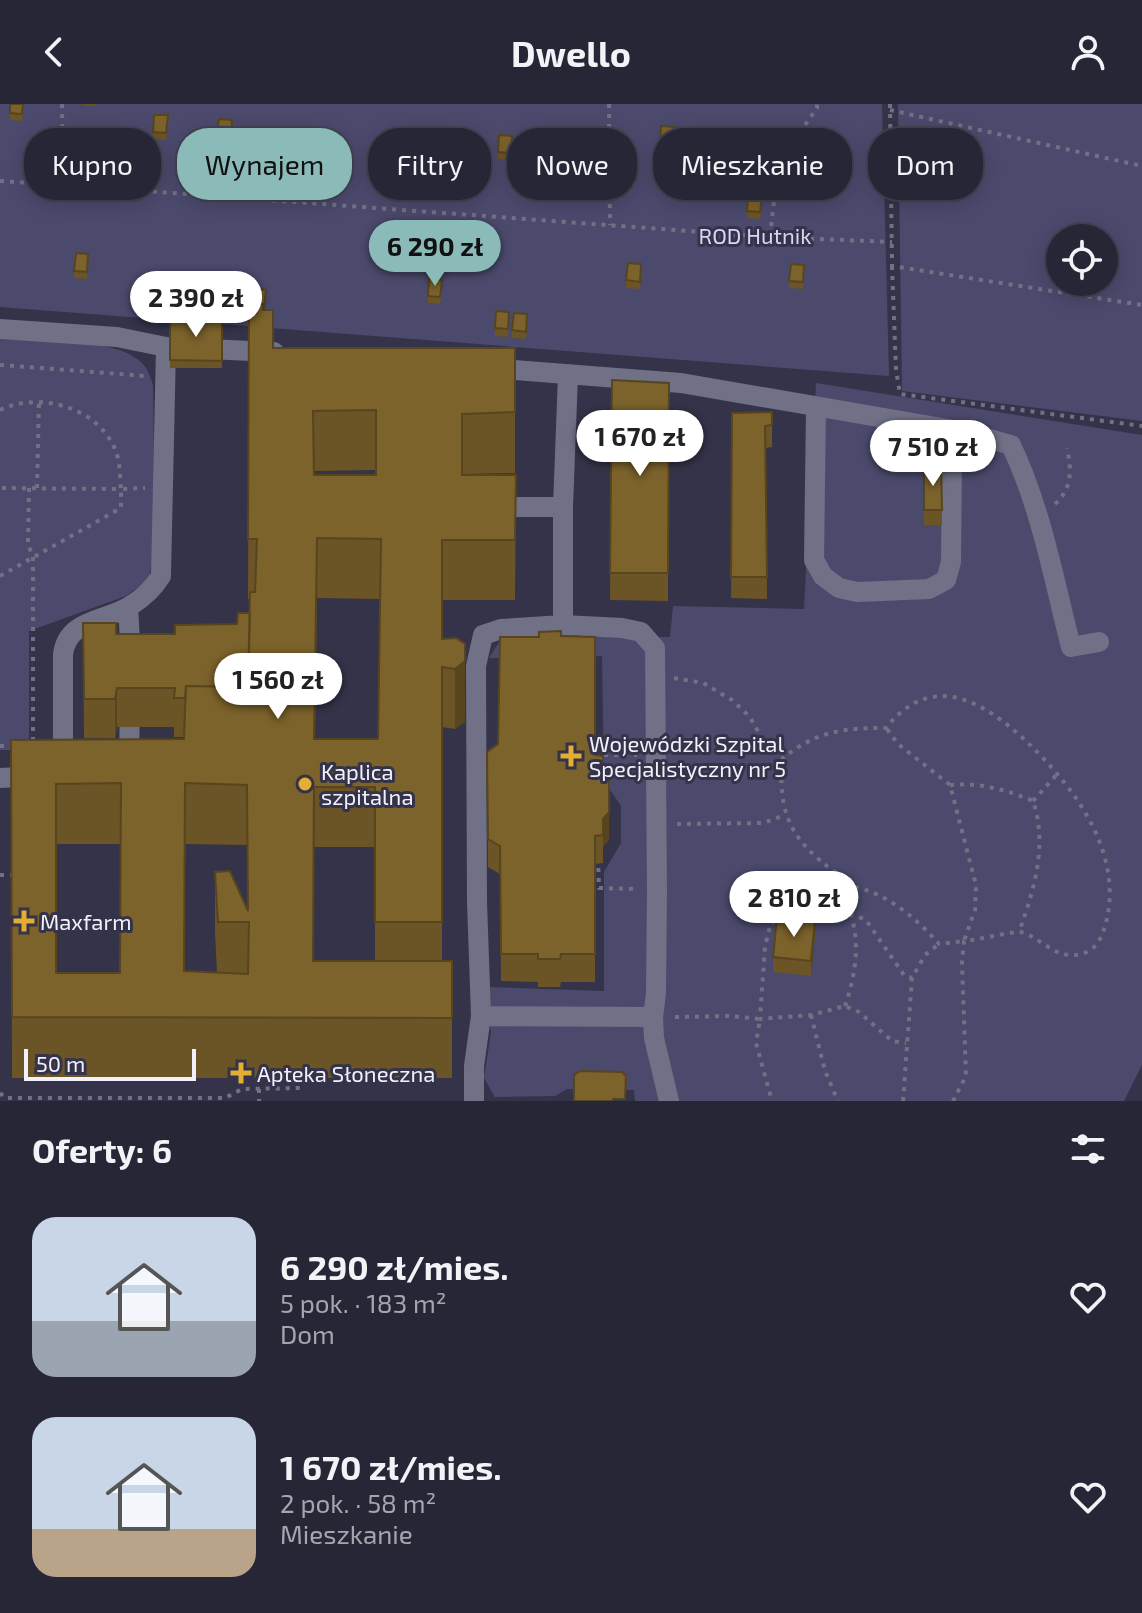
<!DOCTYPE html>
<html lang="pl">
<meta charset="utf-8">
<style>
body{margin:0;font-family:"Exo 2",sans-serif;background:#333242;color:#f1f3f6;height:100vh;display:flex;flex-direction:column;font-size:30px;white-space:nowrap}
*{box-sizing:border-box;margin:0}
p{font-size:26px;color:#a4a5ad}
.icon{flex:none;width:44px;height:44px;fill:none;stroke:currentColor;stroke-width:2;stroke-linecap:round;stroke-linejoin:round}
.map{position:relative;height:997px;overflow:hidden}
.panel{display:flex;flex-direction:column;background:#272637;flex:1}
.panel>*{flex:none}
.hud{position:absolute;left:24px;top:24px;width:1094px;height:72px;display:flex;gap:16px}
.buttons{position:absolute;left:1046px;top:120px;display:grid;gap:16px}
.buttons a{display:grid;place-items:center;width:72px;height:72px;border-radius:50%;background:#272637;box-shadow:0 4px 20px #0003,0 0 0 2px #434352;font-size:40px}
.scale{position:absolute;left:24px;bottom:20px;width:172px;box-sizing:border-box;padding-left:8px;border:4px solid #f1f1fd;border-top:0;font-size:22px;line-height:28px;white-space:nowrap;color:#f1f1fd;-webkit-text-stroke:6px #343349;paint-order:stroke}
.price{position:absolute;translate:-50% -68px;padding:0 18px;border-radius:28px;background:#fff;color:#222;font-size:26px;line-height:52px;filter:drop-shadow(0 2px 4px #0008)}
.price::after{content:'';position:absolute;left:50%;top:48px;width:24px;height:18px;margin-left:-12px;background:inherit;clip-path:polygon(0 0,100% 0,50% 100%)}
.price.on{background:#8bbbb9;color:#111}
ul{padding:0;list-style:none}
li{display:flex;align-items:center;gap:24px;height:200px;padding:0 32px}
li span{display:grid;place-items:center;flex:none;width:224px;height:160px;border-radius:24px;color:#555}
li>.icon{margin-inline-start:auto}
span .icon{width:96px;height:96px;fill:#fffc;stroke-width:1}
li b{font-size:34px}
h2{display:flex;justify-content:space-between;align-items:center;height:96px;padding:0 32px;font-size:34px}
.tag{padding:0 28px;border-radius:32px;background:#272637;box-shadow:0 4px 20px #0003,0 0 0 2px #434352;font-size:28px;line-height:72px}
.tag.on{background:#8bbbb9;color:#111}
header{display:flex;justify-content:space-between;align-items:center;height:104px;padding:0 32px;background:#272637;font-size:36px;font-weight:700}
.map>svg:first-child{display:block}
</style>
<header><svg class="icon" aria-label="back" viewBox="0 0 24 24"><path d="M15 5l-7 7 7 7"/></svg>Dwello<svg class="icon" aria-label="person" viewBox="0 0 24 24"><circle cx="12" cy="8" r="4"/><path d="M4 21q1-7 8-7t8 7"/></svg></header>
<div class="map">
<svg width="1142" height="997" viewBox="0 0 1142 997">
<rect width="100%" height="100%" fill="#343349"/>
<path fill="#4b4a6d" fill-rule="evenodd" d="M0,0H882L889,272L0,203Z
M898,0H1142V317L902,287ZM1060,134H1104V178H1060Z
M0,235C35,237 126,232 146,264C149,269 151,276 153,281L155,443L149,475L126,492L29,527V646H0Z
M816,279L1142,331V961L1124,997H635L634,986L567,985L555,992L495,993L484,974L491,928L485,892L489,883L604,887V768L621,739V702L604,677L602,552L489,554L501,535L541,532L670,533L673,502L804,505Z"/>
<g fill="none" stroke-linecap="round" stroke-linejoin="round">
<path stroke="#727184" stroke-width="4" stroke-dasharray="4 6" stroke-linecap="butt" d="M609,0L610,121
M890,0L892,162L1142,201
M890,6L1142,62
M0,77L63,81L62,0
M63,81L770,133L778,60L817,4V0
M770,133L892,138
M892,162L896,266L900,290L1142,322
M0,261L145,272
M0,306C42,286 105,305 118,354C120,364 120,375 121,385L0,384
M29,384L28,441L33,452V641
M37,384L39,297
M1055,400C1072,385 1072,366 1067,344
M0,472L121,404V385L145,384
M674,574L703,579L732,596L749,612L765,639L782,655C816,627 843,624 886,624C931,567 982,596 1026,637C1073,682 1124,747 1106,819C1102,831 1099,842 1087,848C1057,861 1039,830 1019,828C1010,828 977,836 964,837L962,858L966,972L953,997
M0,642H14
M782,655C777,725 801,744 855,783L850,809L781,813L771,819L765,842L760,915L811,911L845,902L859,908L892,937L906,939
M599,656V651H637
M950,681C978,678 1007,686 1033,697C1048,741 1034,786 1019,828
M1033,697L1058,669
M677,720L763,719L785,711
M598,754L599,784L636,785
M0,771H12
M855,783C888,790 917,815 939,840L964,837L975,806L976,781L950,681L898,640L886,624
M850,809L866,816L904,871L912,874
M845,902C855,873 861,838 850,809
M811,911L825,967L838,997
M675,913L731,912L760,915L756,939L772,997
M280,975V985
M259,985V997
M0,989L5,994H225L242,985L303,984
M903,997L912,874L925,851L939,840"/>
<path stroke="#707087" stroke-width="20" d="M0,225L117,233L166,243L161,472C153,485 143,494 130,502C104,518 68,515 63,550V660
M166,243L274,248
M490,264L681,279L965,328L1011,341C1041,404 1054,476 1071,543L1099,538
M816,304L814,456L823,472L839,484L857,488L929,485L946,476L951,458L952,355L943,326
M491,403H563
M128,503L131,554
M123,659L129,654L130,598
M0,674L38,672
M481,912L477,798L476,562L483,531L501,525L563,521
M653,913L654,934L669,997
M474,997V962L481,912L653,913L656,889L657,786L655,544L641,528L622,524L563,521V403L568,271"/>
</g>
<path fill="#6b5425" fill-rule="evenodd" d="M10,0H24L22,17L10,16Z
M82,0H96V2L82,1Z
M168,19L166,36L153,35V28Z
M661,22L675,31L673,48L660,47Z
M232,23L231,41L217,40V32Z
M324,33L323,50L310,49V42Z
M512,39L511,56L498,55V48Z
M421,41L420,58L407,57V49Z
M762,98L760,115L747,114V107Z
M88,158L87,175L74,174V167Z
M641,168L640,185L626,184V176Z
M804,168L803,185L789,184V177Z
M168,177L167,195L154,193V186Z
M442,183L440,200L428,199V192Z
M266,193L265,206L273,244H515V369L462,370V371H516L515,496H442V535L456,534L465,618L455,625L442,623V857H452V974H12L11,636L184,635V633H174V623H117L115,634H84L83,519L116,530H175L237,520L250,509V495H248L249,214H246V206ZM376,366V371H314V367ZM317,494L380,495L378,635H315ZM56,740H121L120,869H56ZM185,740L247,741L248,807L215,768V828L217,869L185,867ZM314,743H375V857H313Z
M170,214H222V264H170Z
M509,215L508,233L495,232V224Z
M527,218L526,235L512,234V226Z
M612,276L669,279L668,497L610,496Z
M772,308V343L766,344L767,495L731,494L732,309Z
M924,361H941L942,421H924Z
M561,532L595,651L603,666L609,736L603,742V759L595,760V878H561L560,883H538V878L501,877L500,770L488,763L487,648L498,640Z
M815,831L811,872L773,868V853Z"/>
<path fill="#57451e" d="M465,557V618L455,625V565Z
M117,584V623L115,634V595Z
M609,702V736L603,742V715Z
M815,816V831L811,872V857Z"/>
<path fill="#7c622b" stroke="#57451e" stroke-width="2" fill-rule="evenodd" d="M10,0H23L22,10L10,9Z
M154,11H168L166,29L153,28Z
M219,15L232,16L231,33L217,32Z
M661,22L675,23L673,40L660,39Z
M311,25L324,26L323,43L310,42Z
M499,31L512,32L511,49L498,48Z
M408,32L421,33L420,50L407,49Z
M748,90L762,91L760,108L747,107Z
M76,149L88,150L87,168L74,167Z
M628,159L641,160L640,178L626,176Z
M791,160L804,161L803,178L789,177Z
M155,169L168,170L167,187L154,186Z
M429,175L442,176L440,193L428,192Z
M249,184L266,186L264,206L263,200H249V206H246Z
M249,200H263V206H273V244H515V308L462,310V371H516L515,436H442V535L456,534L465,540V557L455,565L442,563V818H375V683H314L313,857H452V914L12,913L11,636L184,635L186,582L248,583L250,488H255L257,435H248ZM376,306V371H314L313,307ZM317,434L381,435L378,635H314ZM121,679L120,869H56V680ZM185,679L247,681L248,807L230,767L215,768L218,818H249L248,870L184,867Z
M496,207L509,208L508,225L495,224Z
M514,209L527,210L526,228L512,226Z
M170,214H222V257L170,256Z
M612,276L669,279L668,469H610Z
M772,308V321L765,322L767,473H731L732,309Z
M924,361H941L942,406H924Z
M238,509H250L248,583L186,582L185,594H174L175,584H117L115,595H84L83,519H116V530H175V521L237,520Z
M561,527V532L595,533V651L603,652V666L609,674V708L603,715V731L595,732V850H561L560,855H538V850H501L500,742L488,735L487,648L498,640L500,533H539V528Z
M777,813L815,816L811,857L773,853Z
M580,967L622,968L626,972L625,995H613V997H574V971Z"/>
<g fill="#e3ae34" stroke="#343349" stroke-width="3">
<path d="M567 640h8v8h8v8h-8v8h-8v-8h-8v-8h8z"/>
<circle cx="305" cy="680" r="8"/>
<path d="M20 805h8v8h8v8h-8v8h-8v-8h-8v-8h8z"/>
<path d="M237 957h8v8h8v8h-8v8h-8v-8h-8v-8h8z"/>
</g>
<g text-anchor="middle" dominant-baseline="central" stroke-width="6" stroke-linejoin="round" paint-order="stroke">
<g font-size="22" fill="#d5d5f5" stroke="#343349">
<text x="755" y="131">ROD Hutnik</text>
</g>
<g font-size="22" fill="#f1f1fd" stroke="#343349" text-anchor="start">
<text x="589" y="639">Wojewódzki Szpital<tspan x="589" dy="25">Specjalistyczny nr 5</tspan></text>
<text x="321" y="667">Kaplica<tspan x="321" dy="25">szpitalna</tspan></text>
<text x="40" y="817">Maxfarm</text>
<text x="257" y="969">Apteka Słoneczna</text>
</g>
</g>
</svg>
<div class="buttons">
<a><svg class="icon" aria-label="locate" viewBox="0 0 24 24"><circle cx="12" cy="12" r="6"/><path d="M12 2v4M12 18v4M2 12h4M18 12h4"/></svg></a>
</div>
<div class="scale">50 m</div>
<b class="price on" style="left:435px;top:184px">6 290 zł</b>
<b class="price" style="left:196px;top:235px">2 390 zł</b>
<b class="price" style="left:640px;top:374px">1 670 zł</b>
<b class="price" style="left:933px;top:384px">7 510 zł</b>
<b class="price" style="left:278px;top:617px">1 560 zł</b>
<b class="price" style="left:794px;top:835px">2 810 zł</b>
<div class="hud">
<a class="tag">Kupno</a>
<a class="tag on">Wynajem</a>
<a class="tag">Filtry</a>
<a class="tag">Nowe</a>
<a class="tag">Mieszkanie</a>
<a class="tag">Dom</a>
</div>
</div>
<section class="panel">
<h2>Oferty: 6<svg class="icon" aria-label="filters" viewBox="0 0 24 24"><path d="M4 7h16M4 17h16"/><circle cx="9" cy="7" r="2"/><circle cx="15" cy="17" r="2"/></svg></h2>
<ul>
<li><span style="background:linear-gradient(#c9d6e8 65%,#9aa5b1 0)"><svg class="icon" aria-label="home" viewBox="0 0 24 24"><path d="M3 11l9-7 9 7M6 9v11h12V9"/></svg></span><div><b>6 290 zł/mies.</b><p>5 pok. · 183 m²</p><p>Dom</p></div><svg class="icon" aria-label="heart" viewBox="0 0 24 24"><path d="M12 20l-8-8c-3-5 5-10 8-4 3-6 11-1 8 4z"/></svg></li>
<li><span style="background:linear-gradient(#c9d6e8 70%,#b9a48a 0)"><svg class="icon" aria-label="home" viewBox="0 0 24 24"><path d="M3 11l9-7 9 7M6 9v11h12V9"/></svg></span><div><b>1 670 zł/mies.</b><p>2 pok. · 58 m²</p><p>Mieszkanie</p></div><svg class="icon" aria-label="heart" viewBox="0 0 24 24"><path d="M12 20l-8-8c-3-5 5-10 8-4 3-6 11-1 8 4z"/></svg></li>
</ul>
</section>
